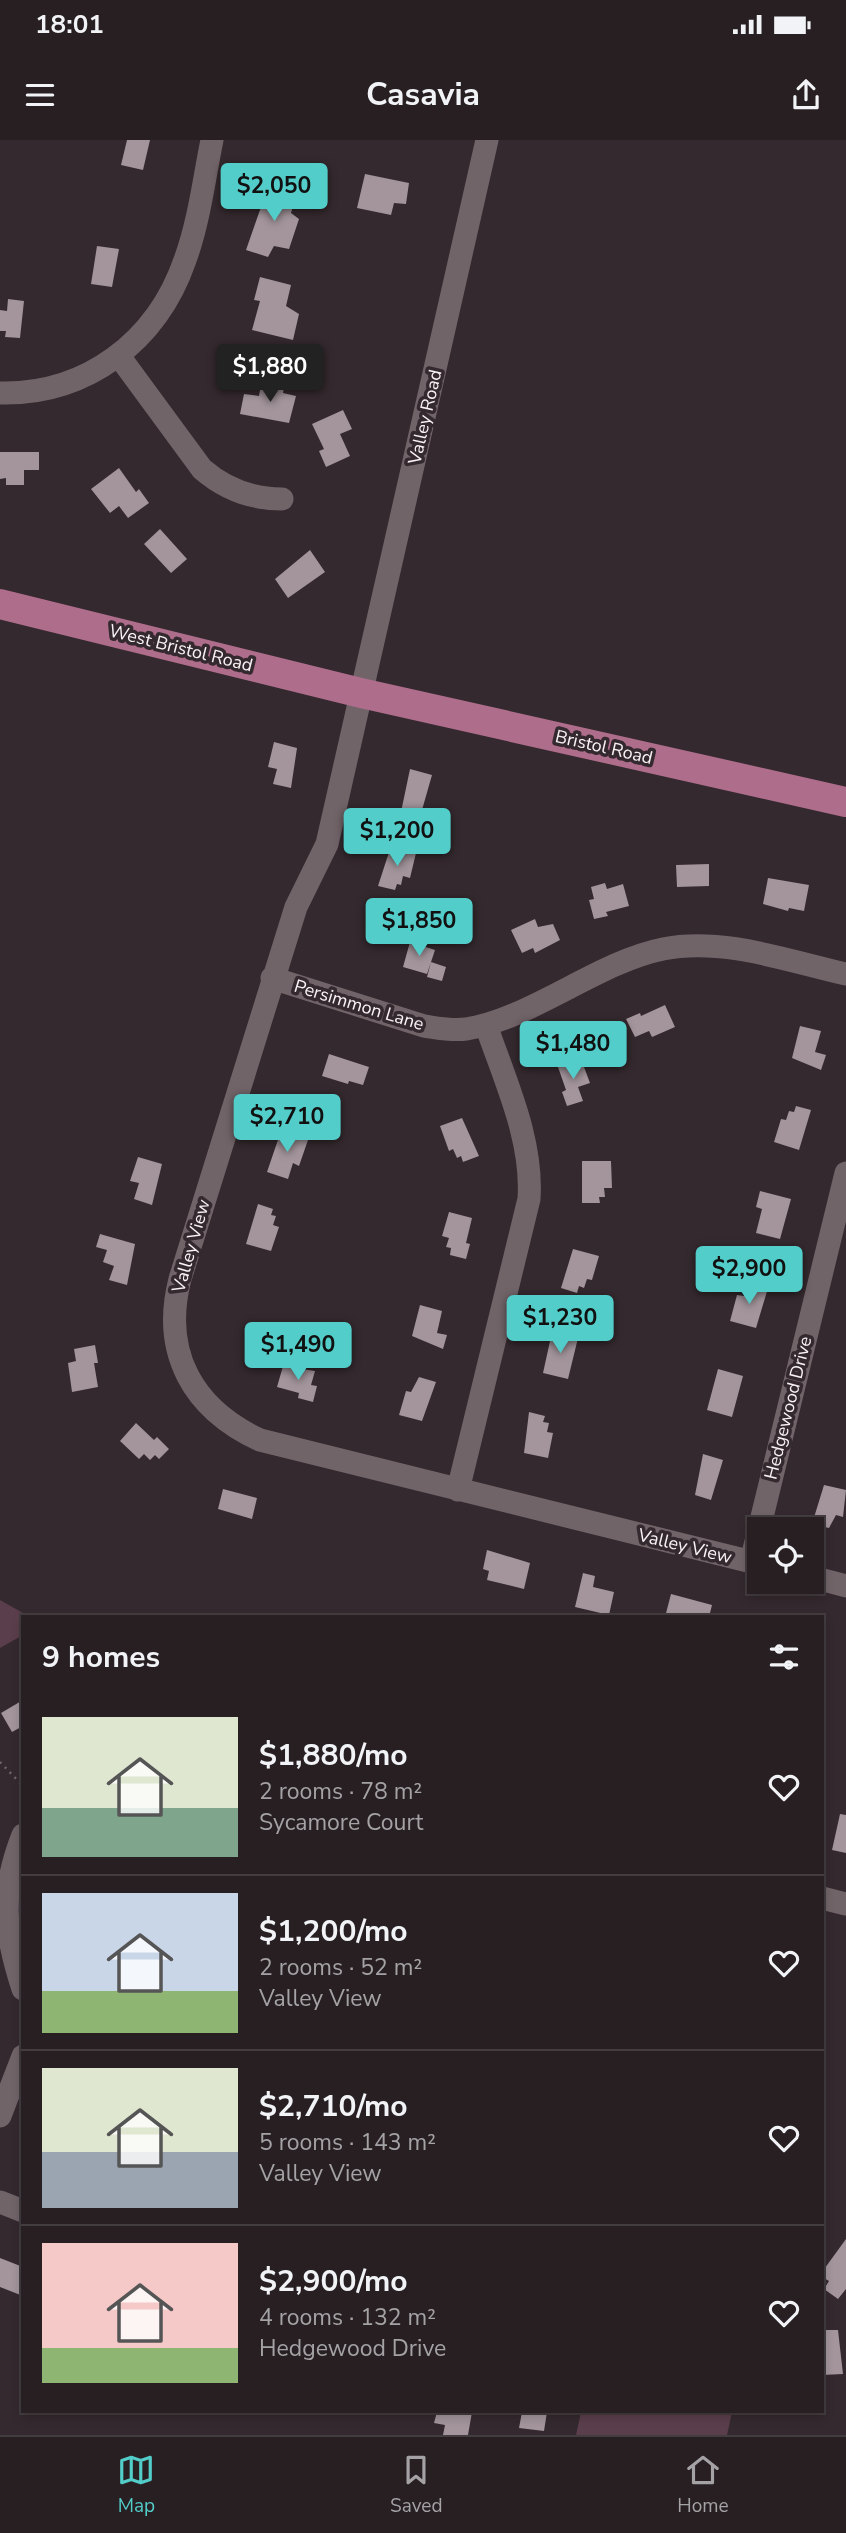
<!DOCTYPE html>
<meta charset="utf-8">
<style>
body{margin:0;font-family:"Nunito Sans",sans-serif;background:#332c2f;color:#f1f3f6;height:100vh;display:flex;flex-direction:column;font-size:26px;white-space:nowrap}
*{box-sizing:border-box;margin:0}
p{font-size:23px;color:#a4a2a5}
.icon{flex:none;width:38px;height:38px;fill:none;stroke:currentColor;stroke-width:2;stroke-linecap:round;stroke-linejoin:round}
.map{position:relative;flex:1;overflow:hidden}
.sheet{position:absolute;left:21px;top:1475px;width:803px;height:798px;display:flex;flex-direction:column;background:#271f22;border-radius:0px;box-shadow:0 4px 10px #0003,0 0 0 2px #433d40}
.sheet>*{flex:none}
.buttons{position:absolute;left:747px;top:1377px;display:grid;gap:14px}
.buttons a{display:grid;place-items:center;width:77px;height:77px;border-radius:0px;background:#271f22;box-shadow:0 4px 10px #0003,0 0 0 2px #433d40;font-size:35px}
.price{position:absolute;translate:-50% -60px;padding:0 16px;border-radius:7px;background:#53cdca;color:#111;font-size:23px;line-height:46px;filter:drop-shadow(0 2px 4px #0008)}
.price::after{content:'';position:absolute;left:50%;top:42px;width:21px;height:16px;margin-left:-10px;background:inherit;clip-path:polygon(0 0,100% 0,50% 100%)}
.price.current{background:#222;color:#fff}
ul{padding:0;list-style:none}
li{display:flex;align-items:center;gap:21px;height:175px;padding:0 21px}
li+li{border-top:2px solid #433d40}
li span{display:grid;place-items:center;flex:none;width:196px;height:140px;border-radius:0px;color:#555}
li>.icon{margin-inline-start:auto}
span .icon{width:84px;height:84px;fill:#fffc;stroke-width:1}
li b{font-size:30px}
h2{display:flex;justify-content:space-between;align-items:center;height:84px;padding:0 21px;font-size:30px}
.status{display:flex;justify-content:space-between;align-items:center;height:49px;padding:0 35px;background:#271f22;direction:ltr}
.status svg{height:19px;fill:currentColor}
header{display:flex;justify-content:space-between;align-items:center;height:91px;padding:0 21px;background:#271f22;font-size:32px;font-weight:700}
.tabs{display:flex;justify-content:space-around;align-items:center;height:98px;border-top:2px solid #433d40;background:#271f22;font-size:19px;color:#a4a2a5}
.tabs a{display:grid;justify-items:center;gap:4px}
.tabs .current{color:#53cdca}
.map>svg:first-child{display:block}
</style>
<div class="status"><b>18:01</b><svg viewBox="0 0 49 12"><path d="M0 12V9h3v3zM5 12V6h3v6zM10 12V3h3v9zM15 12V0h3v12zM26 1h20v11H26zM47 4h2v5h-2z"/></svg></div>
<header><svg class="icon" aria-label="menu" viewBox="0 0 24 24"><path d="M4 6h16M4 12h16M4 18h16"/></svg>Casavia<svg class="icon" aria-label="share" viewBox="0 0 24 24"><path d="M12 15V3M7 8l5-5 5 5M5 13v7h14v-7"/></svg></header>
<div class="map">
<svg width="846" height="2295" viewBox="0 0 846 2295">
<rect width="100%" height="100%" fill="#34292e"/>
<path fill="#5b3e4b" d="M0,1460L30,1477H23V1495L0,1508Z
M581,2272H732L727,2295H576Z"/>
<path fill="#a3959b" d="M127,0H150L143,30L121,25Z
M365,34L409,43L406,64L394,63L391,75L357,68Z
M268,47L296,56L291,73L299,79L289,109L274,106L268,117L246,110Z
M97,106L119,109L112,147L91,144Z
M260,137L291,145L286,166L299,174L293,200L252,190L260,161L254,160Z
M8,159L24,161L20,198L5,197L6,191H0V170L7,171Z
M269,242L284,247L283,253L296,256L289,283L240,274L244,254L259,256L260,250L267,249Z
M343,270L352,289L340,294L350,316L326,327L319,311L324,309L312,284Z
M0,312H39V330H24V345H6V338L0,339Z
M119,328L136,352L139,349L149,363L128,378L119,366L110,373L91,349Z
M160,389L187,419L171,433L144,404Z
M310,410L325,432L288,458L275,439Z
M274,602L297,608L291,648L273,644L277,629L268,627Z
M410,629L432,635L420,677L401,672Z
M391,706L416,713L410,738L403,736L401,745L397,744L395,750L378,746Z
M709,724V746L677,747L676,725Z
M768,738L809,745L804,771L789,768L788,771L763,764Z
M605,743L607,749L623,744L629,766L606,772L608,776L594,779L589,760L594,759L591,747Z
M535,779L538,787L553,784L560,800L535,813L533,808L522,813L511,790Z
M410,802L435,810L427,834L403,827Z
M431,822L446,827L442,841L427,837Z
M665,865L675,887L652,897L649,891L635,897L626,879L640,873L641,876Z
M800,886L821,891L815,912L826,915L821,930L792,918Z
M329,914L369,927L363,945L349,941L348,944L322,936Z
M581,919L590,943L578,947L583,961L567,966L562,952L566,950L558,927Z
M796,966L811,970L799,1010L774,1002L781,979L786,980L789,971L794,972Z
M462,978L479,1016L463,1022L461,1016L457,1018L453,1009L449,1011L440,986Z
M281,991L308,1000L299,1026L293,1023L288,1039L267,1032Z
M138,1017L162,1024L152,1065L134,1059L139,1043L130,1041Z
M582,1021H611L612,1048H604L605,1057H599L600,1063H582Z
M760,1051L791,1059L780,1099L756,1093L762,1069L756,1067Z
M258,1064L273,1069L271,1075L276,1076L273,1085L279,1087L271,1111L246,1104Z
M449,1072L472,1078L466,1103L470,1104L466,1119L450,1115L451,1108L446,1107L449,1098L442,1096Z
M100,1094L135,1104L127,1145L109,1140L114,1126L103,1122L107,1110L96,1107Z
M573,1109L599,1116L592,1140L587,1139L584,1148L579,1146L577,1153L561,1148Z
M751,1144L768,1148L756,1188L730,1181L737,1155L744,1156L746,1149L750,1150Z
M420,1165L442,1171L437,1193L447,1195L443,1209L412,1196Z
M552,1192L578,1198L568,1239L543,1233Z
M95,1205L98,1223H94L98,1247L72,1252L68,1223L76,1221L74,1209Z
M283,1226L315,1231L311,1245L317,1246L313,1262L298,1258L299,1253L277,1247Z
M718,1229L743,1236L732,1277L707,1270Z
M419,1237L436,1242L422,1281L399,1275L406,1251L411,1252Z
M529,1272L545,1276L543,1282L549,1283L547,1292L553,1293L548,1318L524,1313Z
M136,1283L154,1300L157,1297L169,1309L159,1319L155,1315L150,1320L144,1314L139,1319L120,1301Z
M703,1314L723,1320L711,1360L695,1355Z
M824,1345L846,1350L843,1377L836,1375L829,1388L812,1384Z
M223,1349L257,1358L252,1379L218,1369Z
M487,1410L530,1423L524,1449L487,1440L489,1431L483,1429Z
M583,1433L595,1436L593,1447L614,1452L609,1475L575,1467Z
M671,1454L712,1465L709,1477H665Z
M23,1560V1586L12,1592L1,1573Z
M840,1674L846,1675V1713L832,1710Z
M846,2099V2149L838,2159L824,2149L829,2141L822,2137V2132Z
M0,2118L23,2127V2156L0,2147Z
M822,2190H838L843,2234L822,2235Z
M437,2272H472L468,2295H443L445,2285L434,2283Z
M522,2272H547L544,2291L519,2288Z"/>
<g fill="none" stroke-linecap="round" stroke-linejoin="round">
<path stroke="#71676b" stroke-width="2.5" stroke-dasharray="2 5" stroke-linecap="butt" d="M0,1622L23,1646"/>
<path stroke="#716469" stroke-width="23" d="M487,0L327,704L296,767L180,1139C161,1213 193,1269 260,1300L760,1424
M119,216L202,329C225,349 251,359 282,359
M0,253C87,255 157,201 185,120C199,82 204,39 212,0
M272,838L424,886C438,888 452,891 466,889C531,879 598,822 663,809C723,797 788,821 846,834
M458,1350L529,1059C533,999 505,941 486,885
M751,1422L846,1033
M812,1437L846,1446
M23,1695C0,1753 4,1791 23,1849
M822,1758L846,1764
M0,1976L23,1916
M0,2062L23,2071"/>
<path stroke="#af6d8c" stroke-width="30" d="M0,464L361,553L846,662"/>
</g>
<g text-anchor="middle" dominant-baseline="central" stroke-width="7" stroke-linejoin="round" paint-order="stroke">
<g font-size="18" fill="#f9f2f4" stroke="#34292e">
<text transform="translate(425 277) rotate(-77)">Valley Road</text>
<text transform="translate(181 508) rotate(14)">West Bristol Road</text>
<text transform="translate(604 607) rotate(13)">Bristol Road</text>
<text transform="translate(359 865) rotate(17)">Persimmon Lane</text>
<text transform="translate(191 1106) rotate(-74)">Valley View</text>
<text transform="translate(788 1268) rotate(-76)">Hedgewood Drive</text>
<text transform="translate(685 1406) rotate(14)">Valley View</text>
</g>
</g>
</svg>
<div class="buttons">
<a><svg class="icon" aria-label="locate" viewBox="0 0 24 24"><circle cx="12" cy="12" r="6"/><path d="M12 2v4M12 18v4M2 12h4M18 12h4"/></svg></a>
</div>
<b class="price" style="left:274px;top:83px">$2,050</b>
<b class="price current" style="left:270px;top:264px">$1,880</b>
<b class="price" style="left:397px;top:728px">$1,200</b>
<b class="price" style="left:419px;top:818px">$1,850</b>
<b class="price" style="left:573px;top:941px">$1,480</b>
<b class="price" style="left:287px;top:1014px">$2,710</b>
<b class="price" style="left:749px;top:1166px">$2,900</b>
<b class="price" style="left:560px;top:1215px">$1,230</b>
<b class="price" style="left:298px;top:1242px">$1,490</b>
<section class="sheet">
<h2>9 homes<svg class="icon" aria-label="filters" viewBox="0 0 24 24"><path d="M4 7h16M4 17h16"/><circle cx="9" cy="7" r="2"/><circle cx="15" cy="17" r="2"/></svg></h2>
<ul>
<li><span style="background:linear-gradient(#dfe7d0 65%,#7fa58c 0)"><svg class="icon" aria-label="home" viewBox="0 0 24 24"><path d="M3 11l9-7 9 7M6 9v11h12V9"/></svg></span><div><b>$1,880/mo</b><p>2 rooms · 78 m²</p><p>Sycamore Court</p></div><svg class="icon" aria-label="heart" viewBox="0 0 24 24"><path d="M12 20l-8-8c-3-5 5-10 8-4 3-6 11-1 8 4z"/></svg></li>
<li><span style="background:linear-gradient(#c9d6e8 70%,#8fb573 0)"><svg class="icon" aria-label="home" viewBox="0 0 24 24"><path d="M3 11l9-7 9 7M6 9v11h12V9"/></svg></span><div><b>$1,200/mo</b><p>2 rooms · 52 m²</p><p>Valley View</p></div><svg class="icon" aria-label="heart" viewBox="0 0 24 24"><path d="M12 20l-8-8c-3-5 5-10 8-4 3-6 11-1 8 4z"/></svg></li>
<li><span style="background:linear-gradient(#dfe7d0 60%,#9aa5b1 0)"><svg class="icon" aria-label="home" viewBox="0 0 24 24"><path d="M3 11l9-7 9 7M6 9v11h12V9"/></svg></span><div><b>$2,710/mo</b><p>5 rooms · 143 m²</p><p>Valley View</p></div><svg class="icon" aria-label="heart" viewBox="0 0 24 24"><path d="M12 20l-8-8c-3-5 5-10 8-4 3-6 11-1 8 4z"/></svg></li>
<li><span style="background:linear-gradient(#f6c9c9 75%,#8fb573 0)"><svg class="icon" aria-label="home" viewBox="0 0 24 24"><path d="M3 11l9-7 9 7M6 9v11h12V9"/></svg></span><div><b>$2,900/mo</b><p>4 rooms · 132 m²</p><p>Hedgewood Drive</p></div><svg class="icon" aria-label="heart" viewBox="0 0 24 24"><path d="M12 20l-8-8c-3-5 5-10 8-4 3-6 11-1 8 4z"/></svg></li>
</ul>
</section>
</div>
<nav class="tabs">
<a class="current"><svg class="icon" aria-label="map" viewBox="0 0 24 24"><path d="M3 6l6-2 6 2 6-2v14l-6 2-6-2-6 2zM9 4v14M15 6v14"/></svg>Map</a>
<a><svg class="icon" aria-label="saved" viewBox="0 0 24 24"><path d="M7 4h10v16l-5-4-5 4z"/></svg>Saved</a>
<a><svg class="icon" aria-label="home" viewBox="0 0 24 24"><path d="M3 11l9-7 9 7M6 9v11h12V9"/></svg>Home</a>
</nav>
